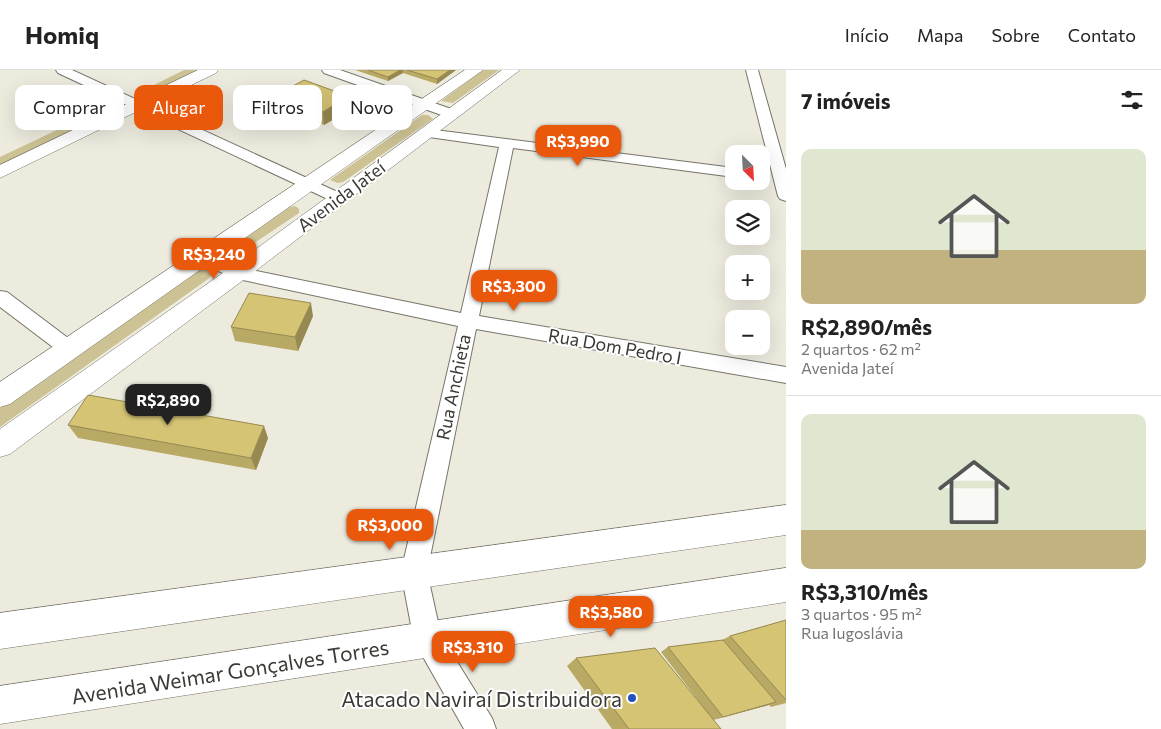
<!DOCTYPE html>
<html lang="pt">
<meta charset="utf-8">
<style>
body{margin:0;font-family:Commissioner,sans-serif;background:#f2f2f2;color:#222;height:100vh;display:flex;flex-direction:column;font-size:19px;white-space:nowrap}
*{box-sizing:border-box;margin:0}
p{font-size:16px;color:#767676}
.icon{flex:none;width:28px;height:28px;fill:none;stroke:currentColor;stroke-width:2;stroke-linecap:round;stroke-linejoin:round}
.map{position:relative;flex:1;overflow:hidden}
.sheet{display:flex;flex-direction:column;background:#fff;width:375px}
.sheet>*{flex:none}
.top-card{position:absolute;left:15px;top:15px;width:475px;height:45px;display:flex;gap:10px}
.needle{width:32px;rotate:156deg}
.buttons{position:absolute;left:725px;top:75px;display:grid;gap:10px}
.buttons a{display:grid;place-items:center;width:45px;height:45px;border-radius:10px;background:#fff;box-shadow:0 5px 20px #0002;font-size:25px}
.price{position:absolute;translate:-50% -42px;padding:0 11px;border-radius:10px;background:#ea580c;color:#fff;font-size:16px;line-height:32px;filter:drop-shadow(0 1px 2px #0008)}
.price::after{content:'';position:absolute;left:50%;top:30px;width:15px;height:11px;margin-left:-8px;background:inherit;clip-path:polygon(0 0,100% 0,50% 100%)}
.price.current{background:#222;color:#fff}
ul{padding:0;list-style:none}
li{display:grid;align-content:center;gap:10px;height:265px;padding:0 15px}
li+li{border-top:1px solid #e0e0e0}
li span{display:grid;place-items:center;height:155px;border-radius:10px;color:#555}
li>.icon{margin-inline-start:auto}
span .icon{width:90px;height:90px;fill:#fffc;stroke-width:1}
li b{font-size:21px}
h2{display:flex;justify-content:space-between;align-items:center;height:60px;padding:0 15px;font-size:21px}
.chip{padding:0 18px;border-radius:10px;background:#fff;box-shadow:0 5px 20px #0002;font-size:18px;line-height:45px}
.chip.current{background:#ea580c;color:#fff}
header{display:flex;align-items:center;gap:30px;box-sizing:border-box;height:70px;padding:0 25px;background:#fff;border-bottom:1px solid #e0e0e0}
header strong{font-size:24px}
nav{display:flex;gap:28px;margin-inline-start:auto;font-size:18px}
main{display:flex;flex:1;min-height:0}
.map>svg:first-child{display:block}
</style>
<header>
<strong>Homiq</strong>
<nav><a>Início</a><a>Mapa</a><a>Sobre</a><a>Contato</a></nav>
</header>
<main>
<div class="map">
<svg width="786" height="659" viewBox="0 0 786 659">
<rect width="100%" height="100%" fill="#edebde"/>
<path fill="#ccc294" d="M184,0H201L150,25H141L138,23Z
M483,0H499L453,33L441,31Z
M97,41L107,43L106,45L0,96V87Z
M422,45H428L433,49L343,112L338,113L330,110Z
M295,136L299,139V143L238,184L229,181L230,177L289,137Z
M209,197L213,202L208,209L0,357V338L200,198Z"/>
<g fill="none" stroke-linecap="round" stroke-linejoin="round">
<g stroke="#77756a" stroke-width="2">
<path id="street" d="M56,0H72L344,125L346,128L344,131H332L58,3Z
M322,0H340L457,41L459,44L457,47H447L324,3Z
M746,0H758L786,99V131L780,129L778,126Z
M427,59L734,98V107L513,78L479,246L786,297V313L476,259L427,502L441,566L492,648L496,659H464L414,571L401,502L458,256L238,209L196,192L193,188L196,184L202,182L242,198L461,243L499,77L422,66L420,63Z
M0,221L7,222L76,274L79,279L76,284L69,286L62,284L0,237Z"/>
</g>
<g stroke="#77756a" stroke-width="1">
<path id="secondary" d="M198,0H218L216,3L0,108V95Z
M465,0H483L10,334L0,337V312Z
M502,0H520L246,208L10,384L0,387V359L230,198Z
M786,435V465L0,579V543Z
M786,498V532L0,654V616Z"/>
</g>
<use href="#street" fill="#fff" fill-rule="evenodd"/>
<use href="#secondary" fill="#fff" fill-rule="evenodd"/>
</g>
<path fill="#b8a965" d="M355,0H456L437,14L403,3L388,11Z
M278,24L349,40L324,55L280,38Z
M313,246L298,281L235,271L231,257Z
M68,355L268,368L256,400L78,368Z
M786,550V633L771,637L769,635L713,650L721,659H612L567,596L576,588L704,638L661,582L668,577L722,570L730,566Z"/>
<path fill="#968952" d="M400,0H403V3L388,11V7Z
M450,0H456L437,14V9Z
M348,26L349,40L324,55L323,42Z
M311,233L313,246L298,281L295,267Z
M264,356L268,368L256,400L251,388Z
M776,632L765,636L713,650L723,647Z"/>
<path fill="#d6c475" stroke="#968952" d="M368,0H400L388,7Z
M407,0H450L437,9Z
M304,10L348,26L323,42L278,24Z
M249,223L311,233L295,267L231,257Z
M88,325L264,356L251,388L68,355Z
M786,550V630L730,566Z
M723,570L776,632L723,647L668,577Z
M655,578L721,659H629L576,588Z"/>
<circle fill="#2851c0" stroke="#fff" stroke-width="2" cx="632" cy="628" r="5"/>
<g text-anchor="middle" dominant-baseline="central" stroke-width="4" stroke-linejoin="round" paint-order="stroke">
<g font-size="18" fill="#3b3a35" stroke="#fff">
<text transform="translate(341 126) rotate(-37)">Avenida Jateí</text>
<text transform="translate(615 276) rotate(10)">Rua Dom Pedro I</text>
<text transform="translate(453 317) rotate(-78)">Rua Anchieta</text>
</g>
<g font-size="21" fill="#3b3a35" stroke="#fff">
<text transform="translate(230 601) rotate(-9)">Avenida Weimar Gonçalves Torres</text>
</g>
<g font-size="21" fill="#3b3a35" stroke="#fff" text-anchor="end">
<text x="622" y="628">Atacado Naviraí Distribuidora</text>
</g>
</g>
</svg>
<div class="buttons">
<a><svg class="needle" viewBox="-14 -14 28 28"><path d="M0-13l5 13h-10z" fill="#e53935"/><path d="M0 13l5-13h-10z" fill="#767676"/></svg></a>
<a><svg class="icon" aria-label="layers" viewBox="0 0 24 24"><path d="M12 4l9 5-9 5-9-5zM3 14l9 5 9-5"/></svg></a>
<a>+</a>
<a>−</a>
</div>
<b class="price" style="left:578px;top:97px">R$3,990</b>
<b class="price" style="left:214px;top:210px">R$3,240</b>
<b class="price" style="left:514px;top:242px">R$3,300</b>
<b class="price current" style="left:168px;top:356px">R$2,890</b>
<b class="price" style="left:390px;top:481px">R$3,000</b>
<b class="price" style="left:611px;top:568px">R$3,580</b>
<b class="price" style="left:473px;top:603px">R$3,310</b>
<div class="top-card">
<a class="chip">Comprar</a>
<a class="chip current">Alugar</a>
<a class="chip">Filtros</a>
<a class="chip">Novo</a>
</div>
</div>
<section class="sheet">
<h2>7 imóveis<svg class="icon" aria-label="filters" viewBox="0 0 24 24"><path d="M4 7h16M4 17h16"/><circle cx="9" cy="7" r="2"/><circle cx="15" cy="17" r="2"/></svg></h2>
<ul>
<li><span style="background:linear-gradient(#dfe7d0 65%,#c2b280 0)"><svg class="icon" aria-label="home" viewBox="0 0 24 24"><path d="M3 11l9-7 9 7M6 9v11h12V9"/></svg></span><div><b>R$2,890/mês</b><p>2 quartos · 62 m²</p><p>Avenida Jateí</p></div></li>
<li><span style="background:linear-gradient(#dfe7d0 75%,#c2b280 0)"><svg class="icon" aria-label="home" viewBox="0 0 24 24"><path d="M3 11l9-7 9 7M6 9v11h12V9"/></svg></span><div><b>R$3,310/mês</b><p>3 quartos · 95 m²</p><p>Rua Iugoslávia</p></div></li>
</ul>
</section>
</main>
